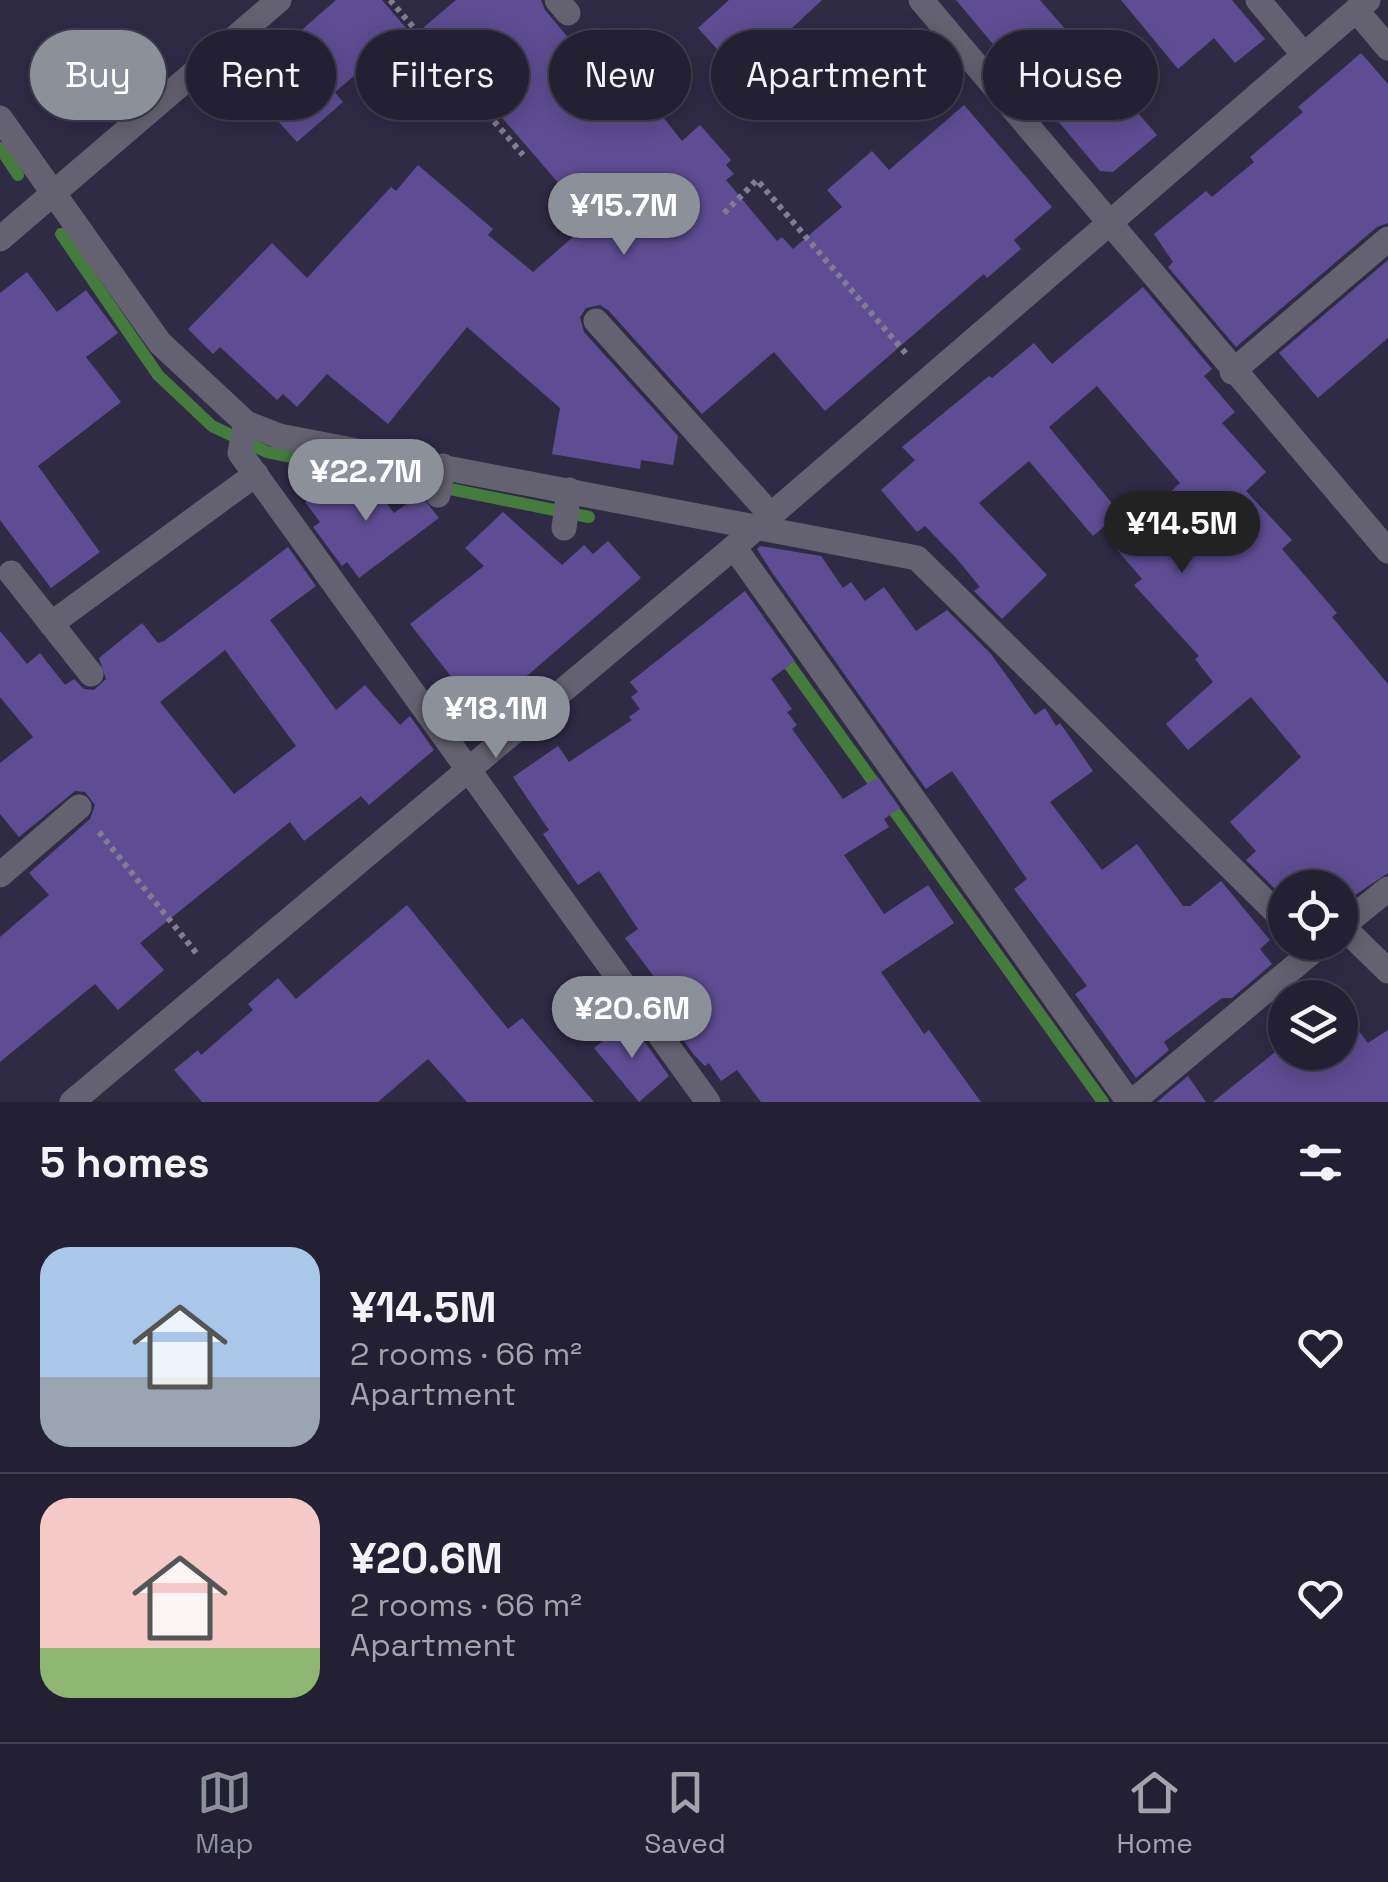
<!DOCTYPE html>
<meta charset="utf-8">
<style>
body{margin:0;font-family:"Space Grotesk",sans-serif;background:#2c283c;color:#f1f3f6;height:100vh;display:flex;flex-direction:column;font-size:38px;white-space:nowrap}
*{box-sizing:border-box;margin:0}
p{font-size:32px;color:#a3a3ac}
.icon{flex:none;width:55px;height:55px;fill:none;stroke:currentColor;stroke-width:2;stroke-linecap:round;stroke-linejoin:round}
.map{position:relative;height:1102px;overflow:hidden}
.sheet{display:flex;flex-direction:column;background:#242034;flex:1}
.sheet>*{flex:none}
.top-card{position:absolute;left:30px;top:30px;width:1330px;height:90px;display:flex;gap:20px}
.controls{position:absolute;left:1268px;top:870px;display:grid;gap:20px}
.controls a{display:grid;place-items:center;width:90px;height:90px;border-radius:50%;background:#242034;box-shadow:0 5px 25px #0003,0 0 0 2px #413e4f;font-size:50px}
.price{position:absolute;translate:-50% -85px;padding:0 22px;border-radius:35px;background:#8c9099;color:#fff;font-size:32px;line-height:65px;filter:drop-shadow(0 2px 5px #0008)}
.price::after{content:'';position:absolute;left:50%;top:60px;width:30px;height:22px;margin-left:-15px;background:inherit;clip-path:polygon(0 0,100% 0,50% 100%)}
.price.current{background:#222;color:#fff}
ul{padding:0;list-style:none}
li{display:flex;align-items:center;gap:30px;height:250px;padding:0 40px}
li+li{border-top:2px solid #413e4f}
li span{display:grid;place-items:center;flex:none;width:280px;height:200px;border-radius:30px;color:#555}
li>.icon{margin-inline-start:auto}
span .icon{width:120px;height:120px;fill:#fffc;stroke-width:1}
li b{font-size:42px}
h2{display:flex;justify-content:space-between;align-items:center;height:120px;padding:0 40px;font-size:42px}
.pill{padding:0 35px;border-radius:45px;background:#242034;box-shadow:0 5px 25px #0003,0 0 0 2px #413e4f;font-size:35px;line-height:90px}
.pill.current{background:#8c9099;color:#fff}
.tab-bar{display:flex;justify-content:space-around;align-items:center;height:140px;border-top:2px solid #413e4f;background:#242034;font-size:28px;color:#a3a3ac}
.tab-bar a{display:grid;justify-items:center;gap:5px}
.tab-bar .current{color:#8c9099}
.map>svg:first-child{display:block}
</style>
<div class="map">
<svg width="1388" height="1102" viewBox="0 0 1388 1102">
<rect width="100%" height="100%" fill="#302b45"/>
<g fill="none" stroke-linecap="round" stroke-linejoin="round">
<path stroke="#457b3d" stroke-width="12" d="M0,148L18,175
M61,234L158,375L212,426L267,452L589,517
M781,653L1103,1102"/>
</g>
<path fill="#5e4d92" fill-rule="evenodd" d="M336,0H382L412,35L388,56L384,51L335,92L343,102L297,142L242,82Z
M456,0H541L545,10L599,74L617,59L682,141L700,125L731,160L726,165L734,174L726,180L777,241L782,237L793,249L842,207L827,190L872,151L889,170L964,105L1052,207L1014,240L1021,249L987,278L984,274L825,411L774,352L702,414L608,310L600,305L586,308L580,317L584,332L678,436L673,465L641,460L640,469L552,454L560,408L467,327L388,424L327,374L297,407L283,394L277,400L220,347L213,354L188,329L272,243L307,278L391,187L396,191L418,165L493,229L488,235L533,272L591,221L424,27Z
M729,0H822L741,76L698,28Z
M956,0H1040L1157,135L1113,172L1100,171Z
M1121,0H1232L1265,39L1235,63L1214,38L1178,69Z
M1361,53L1388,84V223L1377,227L1236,347L1168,267L1173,262L1154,234L1206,191L1212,197L1254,162L1250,157L1303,112L1298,107Z
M1388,260V338L1318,398L1279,353Z
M27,272L57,312L86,290L118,333L86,357L121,402L38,466L100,552L51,588L0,520V293Z
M1143,287L1212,369L1204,376L1235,412L1222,423L1266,472L1246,491L1292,540L1282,549L1337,613L1332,617L1388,684V873L1352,897L1340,877L1329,888H1274L1246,860L1256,851L1230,822L1301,757L1251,697L1188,750L1166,724L1213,682L1195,659L1199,656L1134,585L1142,579L1112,544L1180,483L1097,386L1049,427L1120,513L1093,536L1029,461L979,503L1047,575L1002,619L974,591L980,587L957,559L925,526L917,532L881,490L915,460L902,447L989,376L992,378L1034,343L1052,364Z
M341,475L357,496L372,484L394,513L420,494L439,518L359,578L347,562L342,566L313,527L320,522L305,502Z
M503,512L562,565L584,545L593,554L608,541L641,578L474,721L472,718L459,729L435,695L453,679L410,624L484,566L465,548Z
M760,546L821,556L843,588L851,582L865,601L884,587L916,631L947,610L991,654L1035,715L1045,708L1056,726L1060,723L1093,771L1050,802L1102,870L1137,844L1183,906H1190L1221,881L1270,940L1260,949L1272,964L1232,998H1222L1164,1042L1169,1050L1136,1078L1075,994L1087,986L1014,889L1027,879L952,771L926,789L771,571L757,549Z
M288,547L316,586L270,620L336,710L365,685L400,725L410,716L434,750L369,805L361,796L304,841L290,822L140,943L164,970L118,1010L95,984L0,1062V937L49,895L29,873L90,819L95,805L85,792L75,791L19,837L0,814V763L33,737L0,697V631L27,664L40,653L65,685L74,679L84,689L94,690L106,679L99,658L142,623L158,643L164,641ZM225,650L296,746L234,794L160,702Z
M745,591L795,661L771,679L792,709L787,712L797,725L792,729L843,799L878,777L900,808L884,819L889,827L844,855L884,914L928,885L954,923L881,972L924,1034L929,1030L981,1102H761L737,1070L721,1081L709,1063L705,1066L694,1055L654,999L664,990L625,938L638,929L599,871L578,885L543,834L549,830L513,777L558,746L569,762L632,720L629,717L640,709L631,697L638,692L630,682Z
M407,905L508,1029L522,1018L594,1102H467L428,1059L378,1102H202L174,1070L198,1050L201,1055L253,1010L248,1004L278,978L296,999Z
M1340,1007L1368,1043L1388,1030V1102H1213L1285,1044V1052H1340Z
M629,1020L669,1076L639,1102L594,1048Z
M1188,1076L1206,1102H1157Z"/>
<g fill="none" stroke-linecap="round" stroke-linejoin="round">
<path stroke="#817d93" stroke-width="6" stroke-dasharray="5 5" stroke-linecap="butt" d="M390,0L523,155
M724,213L757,180L908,356
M99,832L197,954"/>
<path stroke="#646270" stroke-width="25" d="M557,0L568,13
M921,0L1388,551
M1258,0L1304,55
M1356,10L1388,48
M0,118L160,343L246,423L240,453L708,1102
M0,239L279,0
M596,321L771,515
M1232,372L1388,239
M246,423L279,436L917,558L1285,921
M438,495L443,466
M564,528L569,490
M734,547L1129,1102
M11,573L91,674
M51,624L256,474
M0,875L79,807
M1342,926L1388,971
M1340,928L1388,889
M72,1102L734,547L1368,0
M1132,1102L1324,942"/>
</g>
</svg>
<div class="controls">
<a><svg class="icon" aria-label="locate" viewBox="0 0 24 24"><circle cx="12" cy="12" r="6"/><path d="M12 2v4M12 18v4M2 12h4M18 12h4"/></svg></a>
<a><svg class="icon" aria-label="layers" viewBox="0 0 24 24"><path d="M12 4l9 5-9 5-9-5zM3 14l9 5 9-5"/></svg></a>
</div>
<b class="price" style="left:624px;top:258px">¥15.7M</b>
<b class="price" style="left:366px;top:524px">¥22.7M</b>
<b class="price current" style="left:1182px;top:576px">¥14.5M</b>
<b class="price" style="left:496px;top:761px">¥18.1M</b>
<b class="price" style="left:632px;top:1061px">¥20.6M</b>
<div class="top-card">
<a class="pill current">Buy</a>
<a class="pill">Rent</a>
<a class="pill">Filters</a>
<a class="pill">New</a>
<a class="pill">Apartment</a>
<a class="pill">House</a>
</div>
</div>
<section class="sheet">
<h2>5 homes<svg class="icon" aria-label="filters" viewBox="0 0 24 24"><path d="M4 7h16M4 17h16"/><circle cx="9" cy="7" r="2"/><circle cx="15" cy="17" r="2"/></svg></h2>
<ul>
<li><span style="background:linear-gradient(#a9c7e8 65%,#9aa5b1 0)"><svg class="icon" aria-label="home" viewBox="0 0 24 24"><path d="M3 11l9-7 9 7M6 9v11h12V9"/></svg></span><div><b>¥14.5M</b><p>2 rooms · 66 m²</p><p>Apartment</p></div><svg class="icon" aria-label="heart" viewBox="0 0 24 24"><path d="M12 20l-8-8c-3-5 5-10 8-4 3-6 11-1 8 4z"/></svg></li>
<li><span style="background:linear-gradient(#f6c9c9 75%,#8fb573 0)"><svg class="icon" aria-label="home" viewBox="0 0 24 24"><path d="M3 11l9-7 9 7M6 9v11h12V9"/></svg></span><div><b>¥20.6M</b><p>2 rooms · 66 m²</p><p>Apartment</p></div><svg class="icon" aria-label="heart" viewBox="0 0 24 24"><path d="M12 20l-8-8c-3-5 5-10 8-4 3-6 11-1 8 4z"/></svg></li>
</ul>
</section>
<nav class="tab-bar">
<a class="current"><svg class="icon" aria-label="map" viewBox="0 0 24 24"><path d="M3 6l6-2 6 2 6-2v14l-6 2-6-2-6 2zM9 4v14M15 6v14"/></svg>Map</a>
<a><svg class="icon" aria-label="saved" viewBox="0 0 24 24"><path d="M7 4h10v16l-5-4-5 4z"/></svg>Saved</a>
<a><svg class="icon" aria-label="home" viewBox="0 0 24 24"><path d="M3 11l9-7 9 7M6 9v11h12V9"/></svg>Home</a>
</nav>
